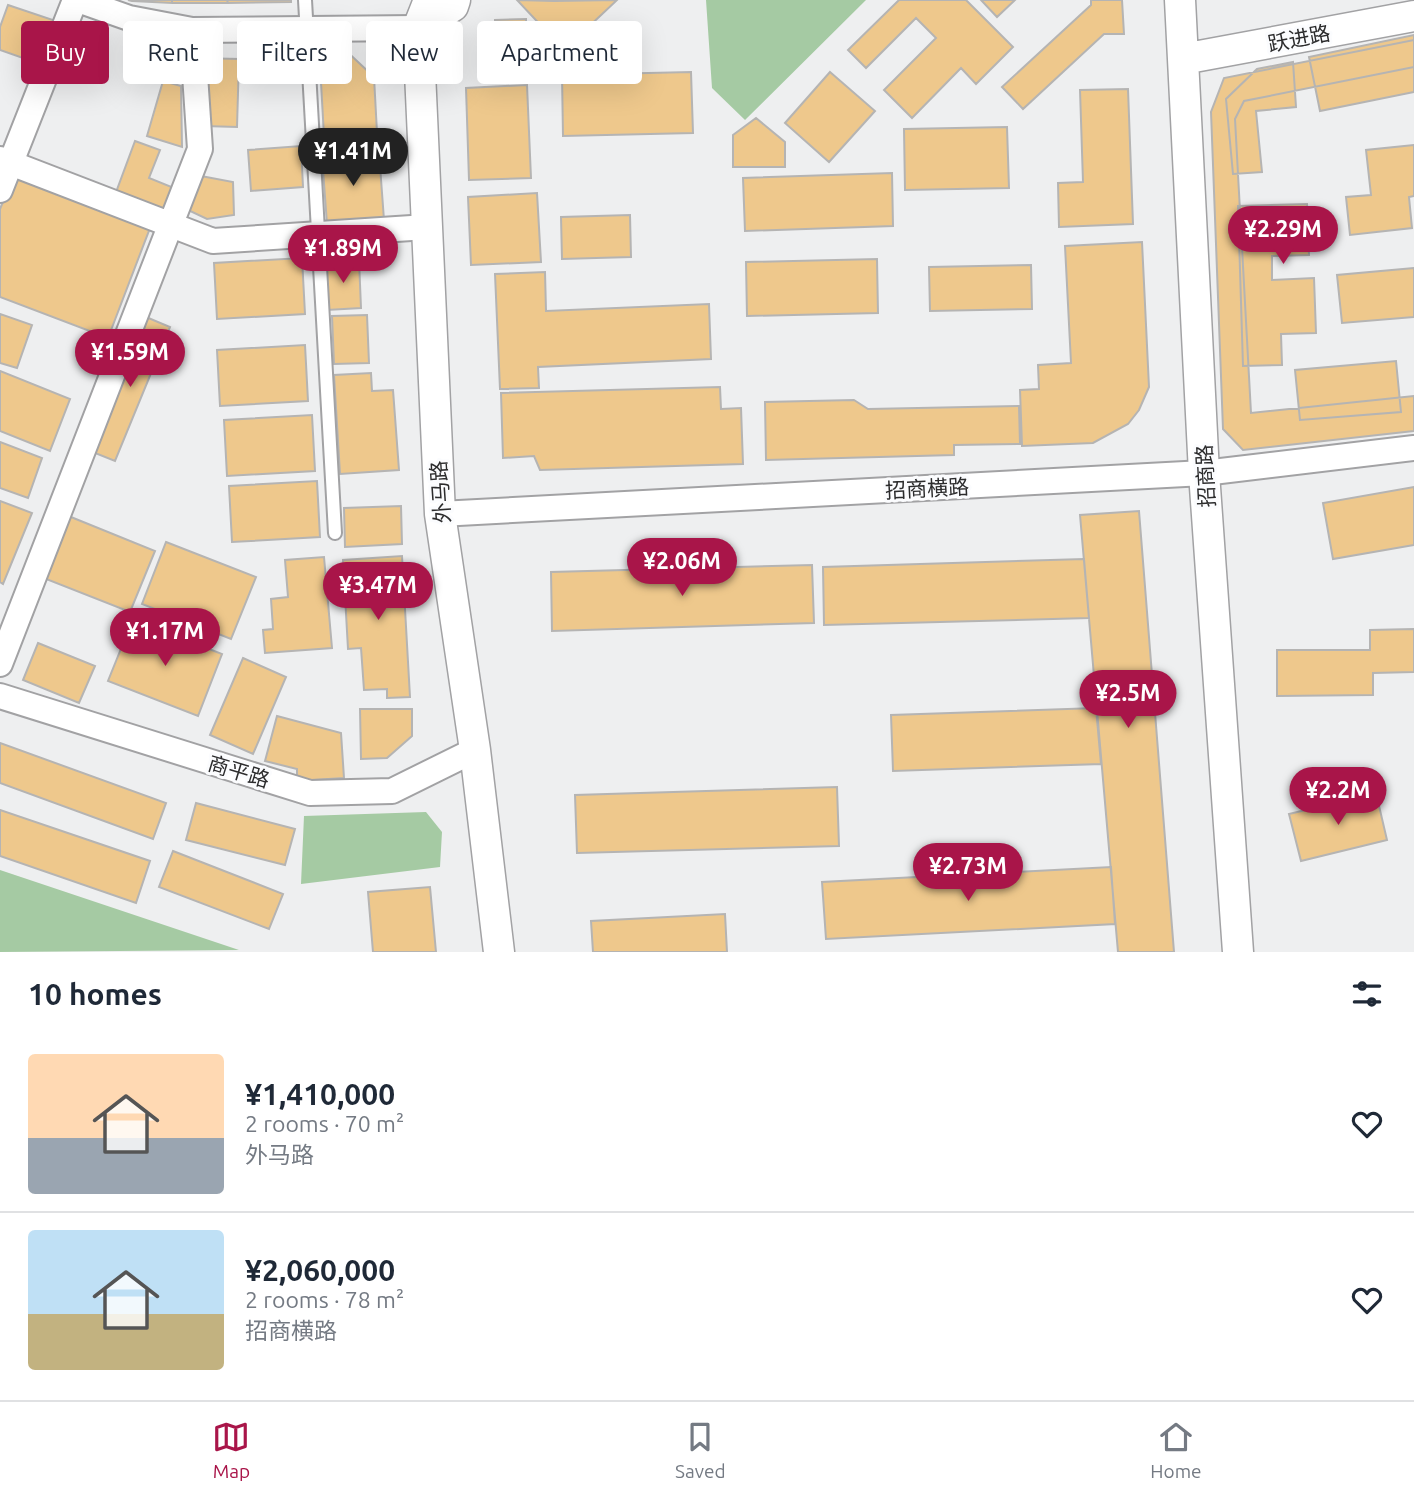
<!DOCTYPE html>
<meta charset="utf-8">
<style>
body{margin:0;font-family:Ubuntu,"Noto Sans SC",sans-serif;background:#f6f6f7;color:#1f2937;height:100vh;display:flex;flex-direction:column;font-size:26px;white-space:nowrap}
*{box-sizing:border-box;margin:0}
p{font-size:23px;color:#747a83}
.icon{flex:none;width:38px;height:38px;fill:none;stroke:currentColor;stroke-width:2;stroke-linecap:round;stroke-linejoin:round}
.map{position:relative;height:952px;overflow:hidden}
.drawer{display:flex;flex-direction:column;background:#fff;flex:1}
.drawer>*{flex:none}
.guide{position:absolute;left:21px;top:21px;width:700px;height:63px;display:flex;gap:14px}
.price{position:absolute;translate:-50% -60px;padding:0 16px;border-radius:24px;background:#a91549;color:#fff;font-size:23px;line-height:46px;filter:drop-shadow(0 2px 4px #0008)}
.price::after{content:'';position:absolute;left:50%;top:42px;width:21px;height:16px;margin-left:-10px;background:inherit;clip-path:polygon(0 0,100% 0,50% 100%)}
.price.active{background:#222;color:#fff}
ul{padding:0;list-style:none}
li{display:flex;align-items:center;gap:21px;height:175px;padding:0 28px}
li+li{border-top:2px solid #e0e1e3}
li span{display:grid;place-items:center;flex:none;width:196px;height:140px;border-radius:7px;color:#555}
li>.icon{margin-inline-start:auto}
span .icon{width:84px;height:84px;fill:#fffc;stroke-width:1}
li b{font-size:30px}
h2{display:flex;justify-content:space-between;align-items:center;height:84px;padding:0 28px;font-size:30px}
.tag{padding:0 24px;border-radius:7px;background:#fff;box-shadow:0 7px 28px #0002;font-size:24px;line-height:63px}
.tag.active{background:#a91549;color:#fff}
.tabs{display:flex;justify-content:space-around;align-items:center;height:98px;border-top:2px solid #e0e1e3;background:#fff;font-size:19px;color:#747a83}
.tabs a{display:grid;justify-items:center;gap:4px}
.tabs .active{color:#a91549}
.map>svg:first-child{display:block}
</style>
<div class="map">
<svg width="1414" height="952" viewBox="0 0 1414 952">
<rect width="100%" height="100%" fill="#eeeff0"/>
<path fill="#a5caa3" d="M706,0H866L745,120L712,88Z
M426,812L442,832L440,867L301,884L304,816Z
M0,870L239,950L0,952Z"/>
<path fill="#eec88c" stroke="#b5b4b3" stroke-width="2" d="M128,0H172V3L132,1Z
M172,0H227L228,3H172Z
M227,0H291V2L228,3Z
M517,0L554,1L617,0L564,50Z
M899,0H966L1013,47L976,84L961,68L912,118L884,90L936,38L916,18L866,68L848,50Z
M981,0H1015L997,17Z
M1091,0H1122L1124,34H1104L1023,109L1002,87L1091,5Z
M8,5L56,21L40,64L0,50V27Z
M526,19V46L546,45L547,71L480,73L479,33H495V20Z
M1414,35V92L1320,111L1309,57Z
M1414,40V67L1244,101L1235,119L1251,413L1414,396V431L1243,450L1223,429L1211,112L1224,78Z
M299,44V77H248V45Z
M341,46L374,77L378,151L325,154L319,47Z
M197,58L239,59L237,127L204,126Z
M1293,62L1296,107L1256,111L1262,172L1233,174L1226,99L1257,69Z
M691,72L693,133L563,136L562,75Z
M830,72L875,111L829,162L785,123Z
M163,81L181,86L182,147L147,136Z
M527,85L531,178L469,180L466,88Z
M1128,89L1133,224L1059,227L1058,183L1083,182L1080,90Z
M756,118L785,142V167H733V135Z
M1007,127L1009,188L905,190L904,129Z
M135,141L160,150L149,178L174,188L164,214L115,195Z
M1414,145V196L1409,197L1412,228L1350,235L1346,197L1371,195L1366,150Z
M301,146L303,187L251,191L248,150Z
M379,152L384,220L327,224L322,156Z
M892,173L893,226L745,231L743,178Z
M201,176L233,182L234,215L207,219L188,210Z
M13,177L150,228L108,338L0,297V209Z
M537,193L541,262L471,265L468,197Z
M1307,204L1309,255L1272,256V280L1314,278L1316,333L1281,334L1282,365L1243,366L1238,206Z
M630,215L631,257L562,259L561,217Z
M1142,242L1149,387L1139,410L1128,424L1093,443L1022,446L1020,390L1039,389L1038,365L1071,363L1065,246Z
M302,258L305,314L217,319L214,263Z
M877,259L878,313L747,316L746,262Z
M359,260L361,308L327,310L325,261Z
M1031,265L1032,309L930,311L929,267Z
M1414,268V317L1342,323L1337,275Z
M545,272L546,311L709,304L711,359L538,367L539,388L500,389L495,274Z
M0,314L32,325L17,368L0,363Z
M367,315L369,363L334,364L332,316Z
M146,317L170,327L115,461L90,451Z
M305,345L308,401L220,406L217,350Z
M1396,361L1401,412L1300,420L1295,370Z
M0,371L70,399L50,451L0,431Z
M371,373L372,391L393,390L399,470L340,474L334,375Z
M720,387L721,409L741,408L743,464L540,470L534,456L503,458L501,393Z
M854,400L868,409L1019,406L1020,444L954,445V455L766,460L765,402Z
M312,415L315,471L227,476L224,420Z
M0,442L42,458L28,498L0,488Z
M317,481L320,537L232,542L229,486Z
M1414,487V545L1333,559L1323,503Z
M0,501L32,513L3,584L0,582Z
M401,506L402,544L345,547L344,508Z
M1139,511L1174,952H1118L1080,515Z
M66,515L155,551L130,612L41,577Z
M166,542L256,577L231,639L142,604Z
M402,556L410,697L387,698V689L364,690L361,648L348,649L343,560Z
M324,557L332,648L265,653L263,630L273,629L271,599L288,597L285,560Z
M1084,559L1089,618L824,625L823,567Z
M812,565L814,623L552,631L551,572Z
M133,619L222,654L198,716L108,681Z
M1414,629V672L1373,673V695L1277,696V650H1370V630Z
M38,643L95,666L79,703L23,680Z
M243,658L286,677L253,754L210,735Z
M1096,708L1101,764L893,771L891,715Z
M360,709H412V736L387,758L361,759Z
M277,716L341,733L344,778L297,781V769L265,761Z
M0,743L166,803L153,839L0,783Z
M837,787L839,846L577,853L575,795Z
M1376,793L1387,840L1301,861L1289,814Z
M196,803L295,829L285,865L186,840Z
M0,810L150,861L136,903L0,856Z
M173,851L283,894L269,929L159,887Z
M1111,867L1115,924L826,939L822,882Z
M430,887L436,952H373L368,892Z
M725,914L727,952H593L591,921Z"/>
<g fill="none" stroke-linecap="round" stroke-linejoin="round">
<g stroke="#a2a2a4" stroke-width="16">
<path id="service" d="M305,0L335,533"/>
</g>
<g stroke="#a2a2a4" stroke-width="28">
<path id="minor" d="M78,0L129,18L192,30L418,28
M0,159L213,241L427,227
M0,190L75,0
M440,514L1204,473L1414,448
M0,664L200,149L192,30
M0,696L310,793L392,791L475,750"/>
</g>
<g stroke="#a2a2a4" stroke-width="33">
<path id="tertiary" d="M429,0L418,28L440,514L475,750L499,952
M1180,0L1204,473L1238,952
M418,28L453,6L455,0
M1183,59L1414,16"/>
</g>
<use href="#service" stroke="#fff" stroke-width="12"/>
<use href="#minor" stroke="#fff" stroke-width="24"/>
<use href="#tertiary" stroke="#fff" stroke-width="30"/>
</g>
<g text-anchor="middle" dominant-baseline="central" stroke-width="6" stroke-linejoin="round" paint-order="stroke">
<g font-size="21" fill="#2c2c2d" stroke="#fbfcfe">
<text transform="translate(1299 38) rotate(-11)">跃进路</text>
<text transform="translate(1205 476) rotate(-93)">招商路</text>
<text transform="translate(927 488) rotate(-3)">招商横路</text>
<text transform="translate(440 492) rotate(-94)">外马路</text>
<text transform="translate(239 771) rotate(17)">商平路</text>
</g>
</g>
</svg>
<b class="price active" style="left:353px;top:188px">¥1.41M</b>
<b class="price" style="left:1283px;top:266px">¥2.29M</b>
<b class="price" style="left:343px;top:285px">¥1.89M</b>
<b class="price" style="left:130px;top:389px">¥1.59M</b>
<b class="price" style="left:682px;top:598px">¥2.06M</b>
<b class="price" style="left:378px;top:622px">¥3.47M</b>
<b class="price" style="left:165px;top:668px">¥1.17M</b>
<b class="price" style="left:1128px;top:730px">¥2.5M</b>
<b class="price" style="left:1338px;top:827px">¥2.2M</b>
<b class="price" style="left:968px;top:903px">¥2.73M</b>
<div class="guide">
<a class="tag active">Buy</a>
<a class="tag">Rent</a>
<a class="tag">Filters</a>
<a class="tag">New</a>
<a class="tag">Apartment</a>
</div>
</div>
<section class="drawer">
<h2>10 homes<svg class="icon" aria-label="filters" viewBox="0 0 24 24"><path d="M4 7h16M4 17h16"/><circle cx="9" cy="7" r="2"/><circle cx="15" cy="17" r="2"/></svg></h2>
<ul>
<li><span style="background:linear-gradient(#ffd9b3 60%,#9aa5b1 0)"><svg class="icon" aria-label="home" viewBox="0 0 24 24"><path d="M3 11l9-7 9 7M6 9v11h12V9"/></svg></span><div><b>¥1,410,000</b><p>2 rooms · 70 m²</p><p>外马路</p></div><svg class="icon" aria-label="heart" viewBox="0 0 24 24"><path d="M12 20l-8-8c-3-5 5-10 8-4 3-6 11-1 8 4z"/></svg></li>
<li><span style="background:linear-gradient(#bfe0f5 60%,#c2b280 0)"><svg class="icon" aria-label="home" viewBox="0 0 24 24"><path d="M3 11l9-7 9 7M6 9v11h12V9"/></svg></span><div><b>¥2,060,000</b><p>2 rooms · 78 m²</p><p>招商横路</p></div><svg class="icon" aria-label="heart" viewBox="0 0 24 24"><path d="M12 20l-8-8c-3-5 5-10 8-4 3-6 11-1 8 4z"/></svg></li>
</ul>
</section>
<nav class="tabs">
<a class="active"><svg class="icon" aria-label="map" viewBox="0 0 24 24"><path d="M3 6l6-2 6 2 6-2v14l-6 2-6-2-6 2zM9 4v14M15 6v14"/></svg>Map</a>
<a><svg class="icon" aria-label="saved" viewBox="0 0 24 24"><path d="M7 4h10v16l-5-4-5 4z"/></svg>Saved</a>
<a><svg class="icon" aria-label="home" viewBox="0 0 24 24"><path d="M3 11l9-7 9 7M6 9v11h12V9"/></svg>Home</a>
</nav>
